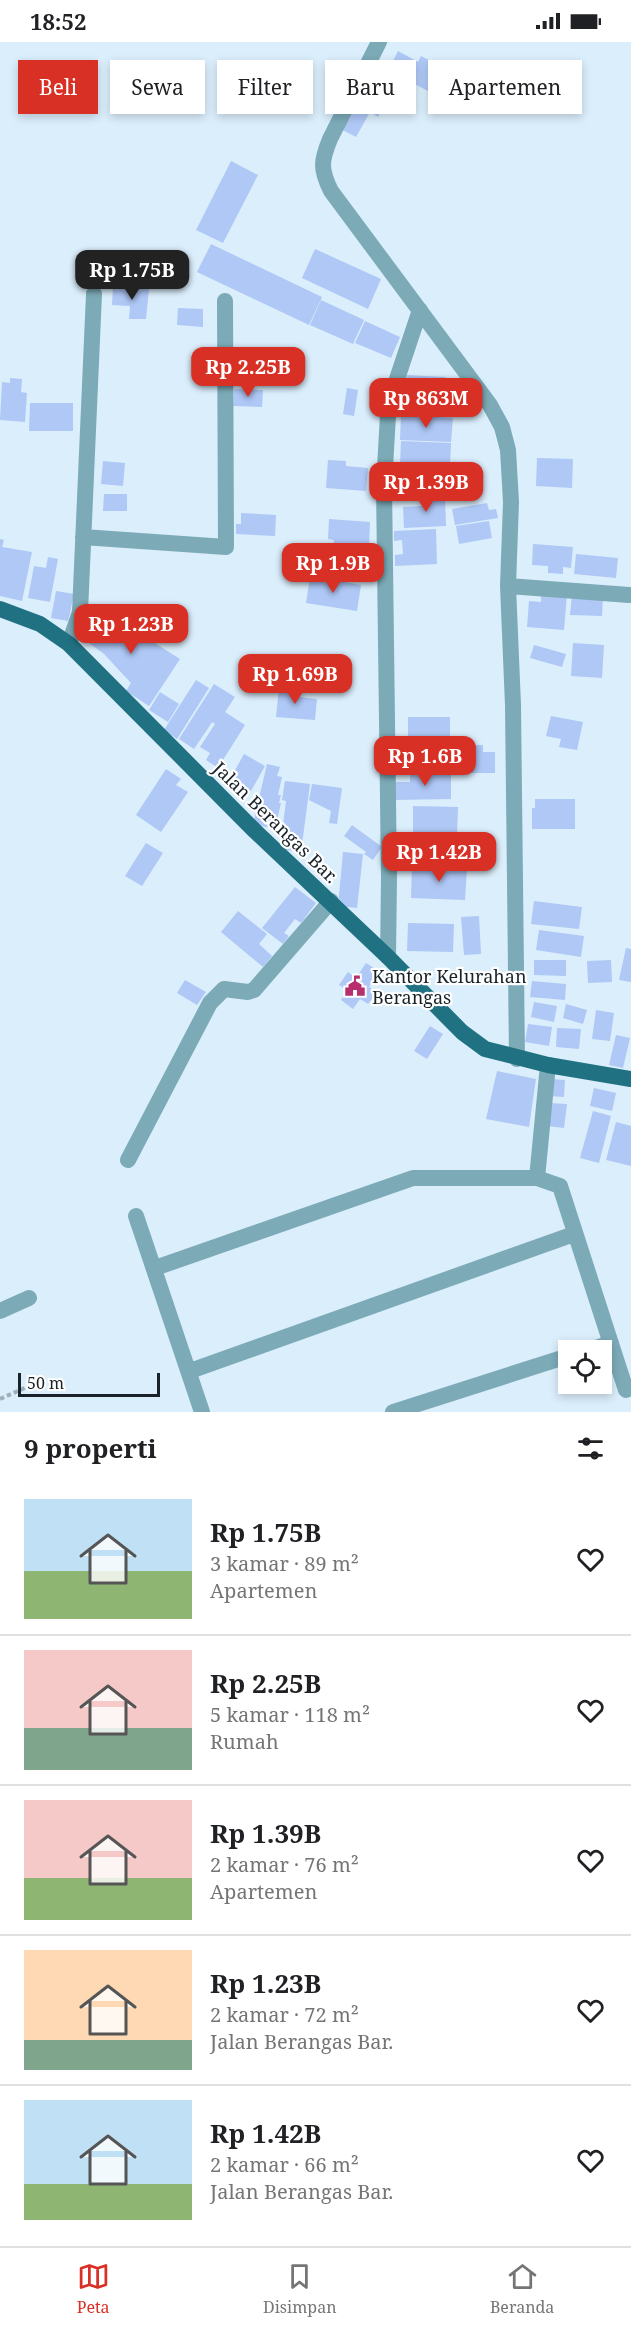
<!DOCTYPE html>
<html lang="id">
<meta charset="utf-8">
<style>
body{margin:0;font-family:"Noto Serif",serif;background:#f6f6f6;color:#202124;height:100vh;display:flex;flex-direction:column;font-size:22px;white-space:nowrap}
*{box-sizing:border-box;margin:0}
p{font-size:20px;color:#757577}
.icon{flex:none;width:33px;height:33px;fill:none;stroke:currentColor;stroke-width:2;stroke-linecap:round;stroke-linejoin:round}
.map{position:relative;height:1370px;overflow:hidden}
.sheet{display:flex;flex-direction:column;background:#fff;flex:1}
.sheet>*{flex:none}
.banner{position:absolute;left:18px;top:18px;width:596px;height:54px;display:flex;gap:12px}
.fabs{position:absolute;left:558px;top:1298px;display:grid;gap:12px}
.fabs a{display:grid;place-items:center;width:54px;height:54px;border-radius:0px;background:#fff;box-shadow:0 3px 9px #0003;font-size:30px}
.scale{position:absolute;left:18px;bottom:15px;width:142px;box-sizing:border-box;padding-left:6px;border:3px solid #192228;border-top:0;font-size:16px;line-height:21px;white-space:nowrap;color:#192228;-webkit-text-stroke:4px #fff;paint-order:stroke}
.price{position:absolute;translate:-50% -51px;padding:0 14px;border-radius:12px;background:#d93025;color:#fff;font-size:20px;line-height:39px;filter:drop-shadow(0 2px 3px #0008)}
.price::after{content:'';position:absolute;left:50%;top:36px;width:18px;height:14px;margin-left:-9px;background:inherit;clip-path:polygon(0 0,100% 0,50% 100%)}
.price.on{background:#222;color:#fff}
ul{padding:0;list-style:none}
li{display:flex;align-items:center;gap:18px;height:150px;padding:0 24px}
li+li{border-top:2px solid #e0e0e0}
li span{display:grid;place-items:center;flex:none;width:168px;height:120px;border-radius:0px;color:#555}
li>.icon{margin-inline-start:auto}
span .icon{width:72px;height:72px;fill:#fffc;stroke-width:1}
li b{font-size:26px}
h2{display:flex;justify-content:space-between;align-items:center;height:72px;padding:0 24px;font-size:26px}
.tag{padding:0 21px;border-radius:0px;background:#fff;box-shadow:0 3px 9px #0003;font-size:21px;line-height:54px}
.tag.on{background:#d93025;color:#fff}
.status{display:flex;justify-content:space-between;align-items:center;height:42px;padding:0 30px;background:#fff;direction:ltr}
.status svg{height:16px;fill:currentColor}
.tab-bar{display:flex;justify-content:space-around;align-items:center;height:84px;border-top:2px solid #e0e0e0;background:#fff;font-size:16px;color:#757577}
.tab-bar a{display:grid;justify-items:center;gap:3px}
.tab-bar .on{color:#d93025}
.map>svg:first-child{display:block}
</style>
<div class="status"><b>18:52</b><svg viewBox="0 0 49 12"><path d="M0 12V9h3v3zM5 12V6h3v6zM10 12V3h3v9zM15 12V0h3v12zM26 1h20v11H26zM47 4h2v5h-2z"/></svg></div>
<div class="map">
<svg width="631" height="1370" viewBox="0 0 631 1370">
<rect width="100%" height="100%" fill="#dbeefc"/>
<path fill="#afc8f6" d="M398,9L418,20L421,14L437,22L431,33L435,35L428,49L391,30L396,20L393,19Z
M358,46L385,61L378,75L370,70L356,95L337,85Z
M231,119L258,133L223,201L196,188Z
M211,202L322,255L309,283L197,230Z
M315,207L381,237L368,267L302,236Z
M113,245L149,247L146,277H129L130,264L112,263Z
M321,258L364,278L353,302L310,283Z
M178,266L203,267V285L177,283Z
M365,279L400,295L391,316L355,301Z
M407,333L446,335L445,348H440V351L401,349L402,337L406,338Z
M10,336L22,337L21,350L27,351L25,380L0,378L2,340L10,341Z
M347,346L358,348L354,374L343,372Z
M234,347L263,348L262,365L233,364Z
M441,349L467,351L465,373L440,372Z
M398,351L432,353L431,373L397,371Z
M30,361H73V389H29Z
M401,373L453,376L451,400L400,398Z
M401,399L451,401L450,424L400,422Z
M537,416L573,417L572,446L536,444Z
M328,418L346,419V424L368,426L366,449L326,446Z
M103,419L125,421L123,444L101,442Z
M408,425H445V452L402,453L401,439L408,438Z
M104,452H127V469H103Z
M445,453L446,484L404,486L403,465L422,464L421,454Z
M487,461L489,468L496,467L498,476L455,483L452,467Z
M241,471L276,473L275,494L236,492V482H241Z
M329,477L370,480L369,507L362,506L361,515L332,514L334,498L328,497Z
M489,479L492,496L459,502L456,484Z
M436,487L437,522L395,524V513L403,512L402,498L394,499V489Z
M0,497L4,498L2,505L32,510L22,559L0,554Z
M533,502L573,505L571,526L563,525V532L548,531V524L532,523Z
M576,512L618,516L616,536L574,532Z
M48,515L58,517L50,560L28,556L34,524L46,526Z
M310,534L361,543L357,569L306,561Z
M56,549L74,552L68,579L51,576Z
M541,550L567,552L564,588L527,585L529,559L541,560Z
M572,552L603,554L602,574L570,573Z
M98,565L180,617L149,664L126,649L131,641L104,612L78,593Z
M573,601L604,603L602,636L571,634Z
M534,603L566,612L562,625L530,616Z
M196,638L209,646L177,697L164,688Z
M214,642L235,655L225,670L245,683L218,726L206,718L210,711L200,705L215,682L212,680L221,667L194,707L179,697Z
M279,646L300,647V655L317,657L315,678L276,675Z
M160,650L179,662L168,680L149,668Z
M551,674L583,680L577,708L559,705L561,697L546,694Z
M408,675H450V702H431V694L408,695Z
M483,703V710H495V731H456V718H451L450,704Z
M414,708H425V729H396V715L415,714Z
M244,712L265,724L251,749L230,737Z
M267,722L280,725L277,734L282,735L278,753H281L279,761H281L275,787L253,782Z
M166,727L181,737L176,743L188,750L161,790L136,773Z
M410,730H451V757L395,758V740H410Z
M285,739L310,742L301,810L280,807L286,759L282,758Z
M312,742L342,746L337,782L329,781L331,769L309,758Z
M535,757H575V787H532V766H535Z
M413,764L458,765L457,793L413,792Z
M352,783L382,805L373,818L364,812L366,810L344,794Z
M452,796L453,815L411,817L410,798Z
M146,801L163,811L142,844L125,834Z
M343,810L363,812L357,866L338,864Z
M412,824L467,827L465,858L411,856Z
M295,845L316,861L301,881L295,877L284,891L289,894L283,902L262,886Z
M534,859L582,865L579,887L531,882Z
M238,869L267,892L259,902L272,914L263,925L221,890Z
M479,874L481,912L464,913L461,875Z
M408,881L454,882L453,910L407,909Z
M539,888L584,894L581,915L536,908Z
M626,906L631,907V940L619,938Z
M534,918H566V934L534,933Z
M611,918L612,940L588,941L587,919Z
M366,921L379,929L369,945L377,950L368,962L360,957L353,967L341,958L347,948L339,943L348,930L356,936Z
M185,938L206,950L197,963L177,951Z
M532,939L566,942L565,958L530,955Z
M534,960L557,964L554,980L531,975Z
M566,962L587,968L583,982L563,976Z
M596,968L614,971L610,999L592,997Z
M528,982L552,985L549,1004L525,1000Z
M430,984L443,992L427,1017L414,1009Z
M557,986L581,987L579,1007L556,1005Z
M616,993L630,996L623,1026L609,1023Z
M497,1029L536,1037L529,1085L486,1077Z
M551,1037L565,1038L564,1055L549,1054Z
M594,1046L616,1051L612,1069L590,1064Z
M549,1061L567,1062L564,1086L547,1084Z
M593,1069L611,1074L599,1121L580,1116Z
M616,1080L631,1084V1124L606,1118Z"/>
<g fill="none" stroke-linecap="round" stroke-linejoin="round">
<path stroke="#9fafba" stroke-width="4" stroke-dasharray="4.5 3" stroke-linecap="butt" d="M0,1357L38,1340"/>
<path stroke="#7cabb7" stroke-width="16" d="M379,0L330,97C321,119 320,127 331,149L490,363L502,385L508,408L511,460L508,544L513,663L517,1017
M83,495L226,505L225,259
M508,544L629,553
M69,602L80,570L94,252
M388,915L389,836L384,443L388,373L394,346L420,268
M548,1023L537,1136L560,1144L626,1348
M128,1118L210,961L224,947L248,950L254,948L331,859
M136,1174L202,1370
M155,1226L413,1136H537
M0,1269L29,1256
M589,1308L611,1301
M190,1329L574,1192
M393,1370L568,1314"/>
<path stroke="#207182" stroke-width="16" d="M0,567L40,582L69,602L255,789L388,915L462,990L485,1007L548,1023L631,1037"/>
</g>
<defs>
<g id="civic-bare" transform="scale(1.62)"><path d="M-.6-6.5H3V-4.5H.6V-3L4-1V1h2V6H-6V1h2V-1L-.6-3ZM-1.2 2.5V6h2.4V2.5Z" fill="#b62e6e" stroke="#fff" stroke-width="2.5" paint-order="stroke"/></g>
</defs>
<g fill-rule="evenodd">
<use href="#civic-bare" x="355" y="944"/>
</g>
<g text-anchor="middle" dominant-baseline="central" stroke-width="4.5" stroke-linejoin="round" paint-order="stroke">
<g font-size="18" fill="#192228" stroke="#fff">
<text transform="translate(276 780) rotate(44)">Jalan Berangas Bar.</text>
</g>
<g font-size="18" fill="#192228" stroke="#fff" text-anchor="start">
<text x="372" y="934">Kantor Kelurahan<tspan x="372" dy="21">Berangas</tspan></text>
</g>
</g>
</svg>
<div class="fabs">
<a><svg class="icon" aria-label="locate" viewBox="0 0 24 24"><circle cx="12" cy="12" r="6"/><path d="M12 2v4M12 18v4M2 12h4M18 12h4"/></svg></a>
</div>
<div class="scale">50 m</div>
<b class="price on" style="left:132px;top:259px">Rp 1.75B</b>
<b class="price" style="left:248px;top:356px">Rp 2.25B</b>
<b class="price" style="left:426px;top:387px">Rp 863M</b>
<b class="price" style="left:426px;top:471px">Rp 1.39B</b>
<b class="price" style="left:333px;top:552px">Rp 1.9B</b>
<b class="price" style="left:131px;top:613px">Rp 1.23B</b>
<b class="price" style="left:295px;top:663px">Rp 1.69B</b>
<b class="price" style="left:425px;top:745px">Rp 1.6B</b>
<b class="price" style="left:439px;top:841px">Rp 1.42B</b>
<div class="banner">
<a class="tag on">Beli</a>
<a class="tag">Sewa</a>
<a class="tag">Filter</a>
<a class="tag">Baru</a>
<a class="tag">Apartemen</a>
</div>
</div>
<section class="sheet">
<h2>9 properti<svg class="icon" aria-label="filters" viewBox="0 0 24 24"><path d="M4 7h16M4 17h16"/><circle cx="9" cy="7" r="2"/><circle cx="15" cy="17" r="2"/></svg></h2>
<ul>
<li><span style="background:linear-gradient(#bfe0f5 60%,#8fb573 0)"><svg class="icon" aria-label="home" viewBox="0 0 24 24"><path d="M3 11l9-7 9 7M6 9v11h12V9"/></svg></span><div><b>Rp 1.75B</b><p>3 kamar · 89 m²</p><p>Apartemen</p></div><svg class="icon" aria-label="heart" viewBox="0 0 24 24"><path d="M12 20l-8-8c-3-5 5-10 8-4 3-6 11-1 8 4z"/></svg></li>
<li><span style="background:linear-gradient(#f6c9c9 65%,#7fa58c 0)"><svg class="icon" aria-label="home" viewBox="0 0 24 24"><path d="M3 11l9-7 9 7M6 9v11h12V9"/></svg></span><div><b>Rp 2.25B</b><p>5 kamar · 118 m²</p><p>Rumah</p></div><svg class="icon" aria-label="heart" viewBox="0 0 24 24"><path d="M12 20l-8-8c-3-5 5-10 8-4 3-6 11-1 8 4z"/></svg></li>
<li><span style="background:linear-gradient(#f6c9c9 65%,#8fb573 0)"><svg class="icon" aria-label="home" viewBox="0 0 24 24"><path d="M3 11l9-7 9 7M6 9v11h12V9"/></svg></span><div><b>Rp 1.39B</b><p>2 kamar · 76 m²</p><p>Apartemen</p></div><svg class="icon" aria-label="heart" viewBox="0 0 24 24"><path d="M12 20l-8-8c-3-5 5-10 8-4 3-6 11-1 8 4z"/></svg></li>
<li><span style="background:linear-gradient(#ffd9b3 75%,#7fa58c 0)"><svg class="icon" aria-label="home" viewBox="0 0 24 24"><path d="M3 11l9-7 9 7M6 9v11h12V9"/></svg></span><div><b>Rp 1.23B</b><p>2 kamar · 72 m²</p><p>Jalan Berangas Bar.</p></div><svg class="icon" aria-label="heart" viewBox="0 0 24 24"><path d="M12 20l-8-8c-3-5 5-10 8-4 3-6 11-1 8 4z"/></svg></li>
<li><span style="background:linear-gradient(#bfe0f5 70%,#8fb573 0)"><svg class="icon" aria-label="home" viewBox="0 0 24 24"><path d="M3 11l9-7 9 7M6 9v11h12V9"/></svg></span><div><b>Rp 1.42B</b><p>2 kamar · 66 m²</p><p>Jalan Berangas Bar.</p></div><svg class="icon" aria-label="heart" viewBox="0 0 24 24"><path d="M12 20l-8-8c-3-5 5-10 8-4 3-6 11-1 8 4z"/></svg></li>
</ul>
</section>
<nav class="tab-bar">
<a class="on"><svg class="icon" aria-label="map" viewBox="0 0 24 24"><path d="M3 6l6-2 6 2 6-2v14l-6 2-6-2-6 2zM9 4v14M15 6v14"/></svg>Peta</a>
<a><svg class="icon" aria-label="saved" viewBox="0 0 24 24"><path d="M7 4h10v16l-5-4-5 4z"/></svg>Disimpan</a>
<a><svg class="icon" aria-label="home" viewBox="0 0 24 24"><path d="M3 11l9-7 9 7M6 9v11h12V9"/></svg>Beranda</a>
</nav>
